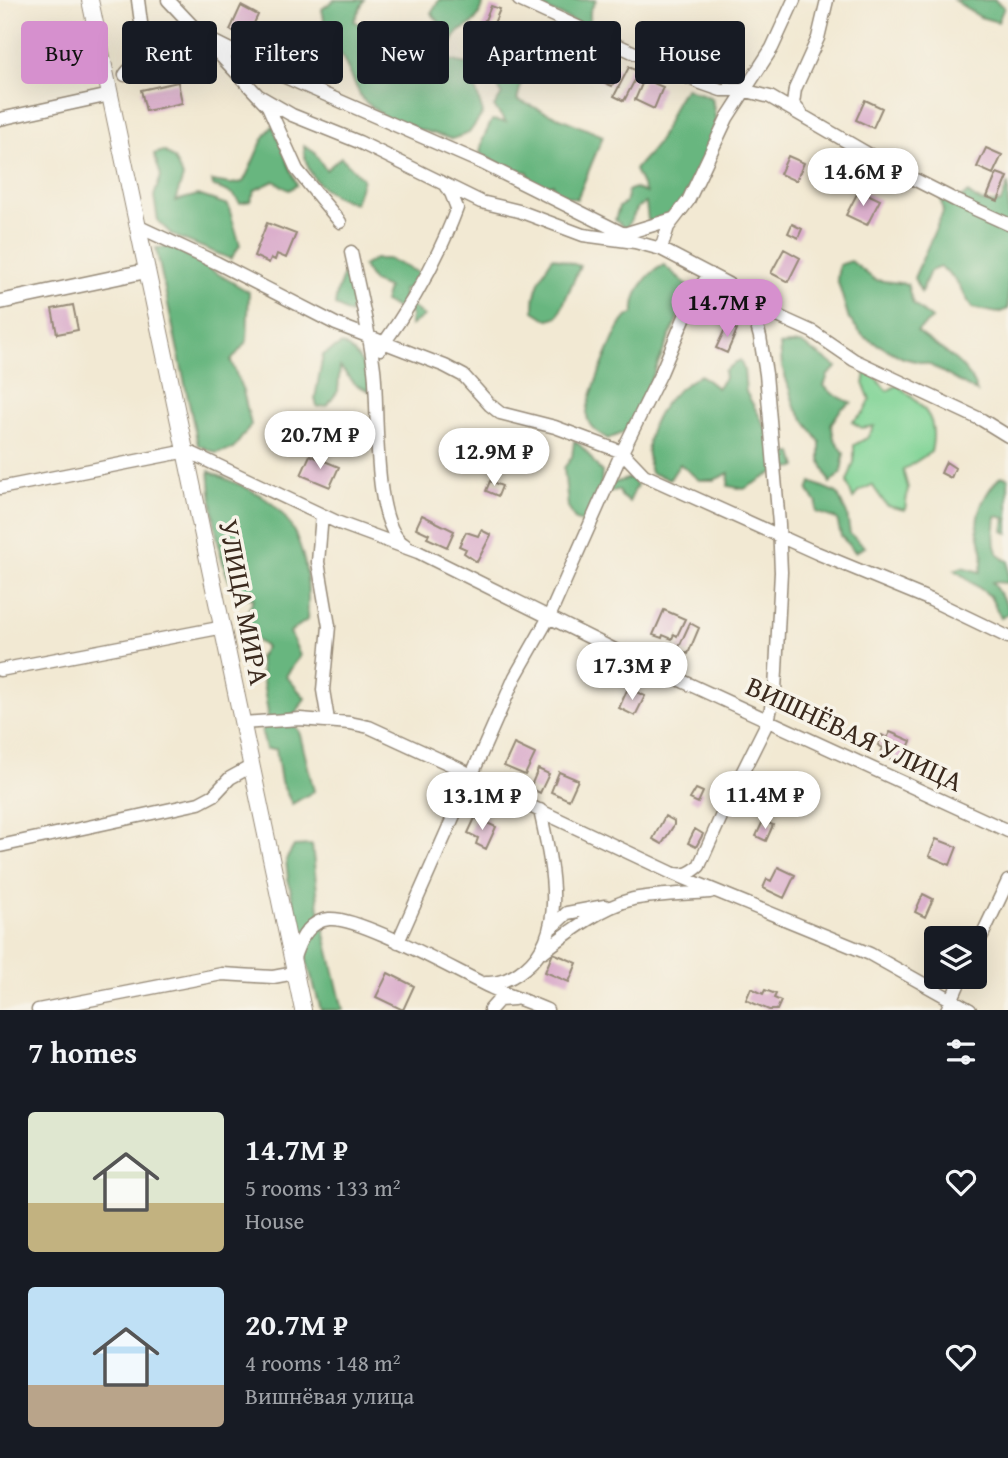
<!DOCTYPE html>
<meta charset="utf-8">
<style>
body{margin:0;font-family:"Gentium Book Plus",serif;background:#20242c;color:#f1f3f6;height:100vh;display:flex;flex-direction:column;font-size:26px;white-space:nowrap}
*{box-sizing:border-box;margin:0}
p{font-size:23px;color:#9ea1a6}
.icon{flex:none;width:38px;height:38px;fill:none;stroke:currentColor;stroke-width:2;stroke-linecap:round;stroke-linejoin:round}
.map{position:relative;height:1010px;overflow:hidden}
.sheet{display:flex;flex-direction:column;background:#171b24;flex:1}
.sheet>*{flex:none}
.guide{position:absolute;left:21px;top:21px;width:966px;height:63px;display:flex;gap:14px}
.buttons{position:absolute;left:924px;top:926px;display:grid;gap:14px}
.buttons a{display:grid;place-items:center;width:63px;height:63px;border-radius:7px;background:#171b24;box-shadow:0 7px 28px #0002;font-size:35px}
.price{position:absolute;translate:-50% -60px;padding:0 16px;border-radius:24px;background:#fff;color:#222;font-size:23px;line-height:46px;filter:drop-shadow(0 2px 4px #0008)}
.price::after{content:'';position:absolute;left:50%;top:42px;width:21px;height:16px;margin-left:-10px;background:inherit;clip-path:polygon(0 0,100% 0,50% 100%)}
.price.on{background:#d690ce;color:#111}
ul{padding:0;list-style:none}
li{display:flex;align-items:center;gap:21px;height:175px;padding:0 28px}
li span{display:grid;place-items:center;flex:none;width:196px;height:140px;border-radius:7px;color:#555}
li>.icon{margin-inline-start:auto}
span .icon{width:84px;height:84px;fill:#fffc;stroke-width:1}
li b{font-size:30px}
h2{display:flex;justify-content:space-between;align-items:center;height:84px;padding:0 28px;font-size:30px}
.chip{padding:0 24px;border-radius:7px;background:#171b24;box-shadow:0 7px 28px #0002;font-size:24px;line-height:63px}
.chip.on{background:#d690ce;color:#111}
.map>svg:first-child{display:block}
</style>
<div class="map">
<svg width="1008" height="1010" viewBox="0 0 1008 1010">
<rect width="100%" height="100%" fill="#f7f3e8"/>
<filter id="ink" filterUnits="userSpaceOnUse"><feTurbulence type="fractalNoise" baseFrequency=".0143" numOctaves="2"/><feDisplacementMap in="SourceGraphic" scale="14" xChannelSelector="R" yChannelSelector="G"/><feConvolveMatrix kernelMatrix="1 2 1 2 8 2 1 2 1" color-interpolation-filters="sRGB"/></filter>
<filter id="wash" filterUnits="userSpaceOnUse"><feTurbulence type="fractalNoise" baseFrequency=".00686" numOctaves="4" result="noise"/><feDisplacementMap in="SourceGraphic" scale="28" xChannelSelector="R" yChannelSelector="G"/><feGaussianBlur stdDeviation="1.57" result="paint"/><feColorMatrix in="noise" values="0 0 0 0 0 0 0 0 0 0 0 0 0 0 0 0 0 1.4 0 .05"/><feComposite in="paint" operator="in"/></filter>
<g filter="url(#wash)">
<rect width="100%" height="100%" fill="#f2e9d3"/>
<path fill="#81d496" stroke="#5e7f5a" stroke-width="2" d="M866,372L874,376L887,391L898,385C924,408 939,416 931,452L903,470L908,488L905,510L887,506L872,485L859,491L853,499L847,482L854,462V445L867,438L874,426L862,428L852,422L864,412L870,400L864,385Z"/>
<path fill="#68b67f" stroke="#52704e" stroke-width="2" d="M334,0H364L354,21C391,39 434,60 474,65L471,74L483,113L469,133L452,139L390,121L362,99L341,54L327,36L322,9Z
M439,0H484C480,17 475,25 458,31L452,43L444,51L440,39L442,25L431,13Z
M526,0H596L590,11V21L584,26Z
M954,0H994L1004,7L998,22L980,17Z
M499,66L517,72L521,85L517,100L603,136L577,199L556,194L553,184L540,189L530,181L528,172L504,167L480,153L483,139L492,120L506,122L494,107L502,94L488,68Z
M686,88L712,98L716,122L714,147L703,171L671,216L656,224L648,220L646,203L638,207L626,229L615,220L619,207L625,203L628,191L634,188L646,193L635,170C642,160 651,153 657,143C669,126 671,103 686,88Z
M273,126L297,185L289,190L274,181L255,190L250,201L240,203L233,194L213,186L212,181L231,184L243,182C253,165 260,138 273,126Z
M304,146L314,152L326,170L341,157L363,179L355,203C326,196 305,178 304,146Z
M164,151L174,159L183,177L175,201L198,195L228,205L240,245L231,259L172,235L158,221L154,196L161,176L154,154Z
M1008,183V309L998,313L972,308C963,293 956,275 940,267L930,271L921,292L914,278L943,212L941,199L961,198L968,193C979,202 986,205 1001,202Z
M172,247L249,292L247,341L231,361L243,391L251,425L233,449L216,453L198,445L156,248Z
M553,257L580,266L558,316L548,320L534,311C533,290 541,275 553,257Z
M375,259H388L426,276L418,285L403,290V300L424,316L410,326L411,314L384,302L388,288L373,282L363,266Z
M851,261L875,280L907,284L913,304L932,319L917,331C939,350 968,361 977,392L928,364L903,358L864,337L849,319L837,279L839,265Z
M664,265L687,285L682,308L643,398L625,432L608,439C598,433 589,428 587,416C585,404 616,328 625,319C625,318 633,314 634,313C632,294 647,273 664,265Z
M344,273L350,274L355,299L350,314L335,305L337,292Z
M801,343L837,367L828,375L824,386L833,394L851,403L841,409L831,424L834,438L844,453L841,473L830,483L820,459V442L795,407L782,366L780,345Z
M342,344C362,355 367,372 374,393L356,385L340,367L338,391L327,406L317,407L315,398L323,355Z
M740,360L744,370L746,392L780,453H793L797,467L780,469L744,489L728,486L729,473L714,480H699L680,464L670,479L651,473C638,431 664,395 700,375L717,388L725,378L724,371Z
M574,441C587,448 591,461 602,472L601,487L630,478L637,485L629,502L621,496L619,490L605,493L588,523L575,520L568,507L564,468L572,457Z
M209,471C226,480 247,486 263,497C304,523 311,577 307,620L290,632L300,656L286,676L305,698L297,712L289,719L299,731L314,791L292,804L281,782L276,749H266L262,733L268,713L259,658L266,647L254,639L238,634L254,598L238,597C218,568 212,507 209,471Z
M1001,476L1008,478V533L1003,531L1005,518L996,516C995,533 989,554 1008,561V583L992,582L1008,607V614L1001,618L990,596L955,570L962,567L980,572C985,556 982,548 978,533C974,512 987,490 1001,476Z
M811,482L837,493L847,514L850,534L865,547L855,552L841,536L837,519L816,512L817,503L808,491Z
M312,845L319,909L343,1010H321L303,948L288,878L286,860L294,846Z"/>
<g id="blocks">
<path fill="#dbafcc" d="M241,6L258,15L247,38L230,30Z
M491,6L500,9L491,31L482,27Z
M590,47L599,52L589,73L579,68Z
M603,61L620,69L612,86L595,79Z
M629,67L639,72L624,101L614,96Z
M644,79L663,87L654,109L635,100Z
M178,82L182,103L146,111L141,90Z
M865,100L882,108L873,128L856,120Z
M986,148L1002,155L993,174L977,167Z
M788,156L804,163L796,181L780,174Z
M997,173L1008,177L998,201L987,197Z
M859,190L880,200L867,225L846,215Z
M267,223L296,234L286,258L277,254L275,260L271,258L269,263L254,256Z
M792,224L802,229L798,238L788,233Z
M784,249L800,258L788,282L771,273Z
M73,305L78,330L57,334L52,309Z
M727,325L737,330L727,353L716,348Z
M310,455L339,467L330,487L301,475Z
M946,462L955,468L951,478L941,473Z
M490,481L502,486L498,496L486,491Z
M422,515L454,531L447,547L427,538L429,534L416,528Z
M481,530L491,535L477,562L464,553L466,549L459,546L466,532L478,536Z
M664,610L685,619L677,636L674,634L672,639L663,635L662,638L653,635Z
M690,623L699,628L688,654L678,649Z
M628,688L645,696L635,716L619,708Z
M890,732L911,741L901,764L880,754L883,748L878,745L882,735L887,738Z
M514,744L535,754L525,775L504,766Z
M538,769L549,774L540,793L530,788Z
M559,772L578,780L569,800L551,792Z
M696,789L703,792L698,803L690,799Z
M482,816L489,820L487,823L496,827L486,849L476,844L478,838L468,833L475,818L480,820Z
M665,816L674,821V825L662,844L653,839Z
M763,821L773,825L766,841L756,836Z
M695,829L703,834L696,847L688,843Z
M936,839L957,847L950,865L929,856Z
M778,867L795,875L784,898L763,888L767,879L771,881Z
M923,894L933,899L925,917L915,912Z
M553,953L577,963L569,982L545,972Z
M388,973L414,986L403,1010L376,997Z
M751,988L763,994L765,990L776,994L774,998L781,1001L777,1010H769L746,1000Z"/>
</g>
</g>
<g filter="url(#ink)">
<use href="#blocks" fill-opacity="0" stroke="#968a78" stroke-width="2"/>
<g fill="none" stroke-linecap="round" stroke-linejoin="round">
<g stroke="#968a78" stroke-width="15">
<path id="minor" d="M168,0L268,106L297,170L340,222
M519,0L698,82L721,90H743L770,97L894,169L955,200L1008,224
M200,35L285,77L482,163L624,234
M125,75C130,66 141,63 145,53L138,0
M259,96L292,115L359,142L481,202L519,211L583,235L635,242L661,249L728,284L751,304L813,332L854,360L982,420L1008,436
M801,113L793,104L795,89L818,38L827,0
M0,119L110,95
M137,226L217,263L336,324L445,366L464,376L490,405L500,413L555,427L622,452L644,475L817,553L931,600L1008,637
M617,236L673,219
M661,249L668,227L688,201L727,118L772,48L794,0
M351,252C359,290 369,329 374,369C379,406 371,526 405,545
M380,349C411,306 439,257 457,208L451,193L446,187
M0,488L187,451L339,523L418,552L617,651L1008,831
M322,515L318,562L329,626L323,690L328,720
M0,670L224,627
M242,723L300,719L350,723L369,727L458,768L530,806L672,873L870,954L970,1010
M0,846L199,803L214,795L230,778L250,767
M675,874C685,876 691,873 699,866L729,799L768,721L775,690L781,572L779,524L766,374L760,337L751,304
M552,927L567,913L605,906
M398,942L515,677L549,617L622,452L661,373L694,295L710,274
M975,950L1008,881
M544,951C569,932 601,907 633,899C657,894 685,894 710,892
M293,961C298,943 308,921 329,919C360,916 459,973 492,988C510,996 529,1002 547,1010
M486,983C501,984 513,978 525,968C570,932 550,859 540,810
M38,1010L222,974L273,977L295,973
M490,1010L499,1000L514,999
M947,1010L962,976"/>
</g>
<g stroke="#968a78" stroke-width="17">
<path id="tertiary" d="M0,302L146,271"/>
</g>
<g stroke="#968a78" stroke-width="18">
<path id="secondary" d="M90,0L303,1010"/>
</g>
<use href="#minor" stroke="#fff" stroke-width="12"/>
<use href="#tertiary" stroke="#fff" stroke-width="14"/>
<use href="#secondary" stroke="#fff" stroke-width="16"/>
</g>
</g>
<g text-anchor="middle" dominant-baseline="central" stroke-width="7" stroke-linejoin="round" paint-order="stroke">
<g font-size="28" fill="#3b2a1e" stroke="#f7f3e8">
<text transform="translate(245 602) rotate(79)">УЛИЦА МИРА</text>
<text transform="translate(855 733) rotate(25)">ВИШНЁВАЯ УЛИЦА</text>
</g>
</g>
</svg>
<div class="buttons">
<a><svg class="icon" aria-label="layers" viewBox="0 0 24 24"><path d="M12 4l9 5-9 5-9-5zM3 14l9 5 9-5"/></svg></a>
</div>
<b class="price" style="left:863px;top:208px">14.6M ₽</b>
<b class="price on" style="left:727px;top:339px">14.7M ₽</b>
<b class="price" style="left:320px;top:471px">20.7M ₽</b>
<b class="price" style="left:494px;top:488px">12.9M ₽</b>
<b class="price" style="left:632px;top:702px">17.3M ₽</b>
<b class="price" style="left:765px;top:831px">11.4M ₽</b>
<b class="price" style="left:482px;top:832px">13.1M ₽</b>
<div class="guide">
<a class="chip on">Buy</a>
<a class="chip">Rent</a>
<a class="chip">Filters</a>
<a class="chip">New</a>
<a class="chip">Apartment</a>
<a class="chip">House</a>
</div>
</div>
<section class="sheet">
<h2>7 homes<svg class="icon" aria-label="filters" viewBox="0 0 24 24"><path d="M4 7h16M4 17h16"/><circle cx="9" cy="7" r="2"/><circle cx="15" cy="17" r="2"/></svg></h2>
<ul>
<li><span style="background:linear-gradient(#dfe7d0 65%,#c2b280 0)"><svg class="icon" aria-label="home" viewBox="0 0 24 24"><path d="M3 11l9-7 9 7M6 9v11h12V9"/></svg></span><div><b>14.7M ₽</b><p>5 rooms · 133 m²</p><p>House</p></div><svg class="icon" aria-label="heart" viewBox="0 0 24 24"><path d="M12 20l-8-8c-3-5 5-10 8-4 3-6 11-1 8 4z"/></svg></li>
<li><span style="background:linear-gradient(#bfe0f5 70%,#b9a48a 0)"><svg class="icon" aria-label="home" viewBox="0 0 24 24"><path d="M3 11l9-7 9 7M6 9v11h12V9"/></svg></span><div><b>20.7M ₽</b><p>4 rooms · 148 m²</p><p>Вишнёвая улица</p></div><svg class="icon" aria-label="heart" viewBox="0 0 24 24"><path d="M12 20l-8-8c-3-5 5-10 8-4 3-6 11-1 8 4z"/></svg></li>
</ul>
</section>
